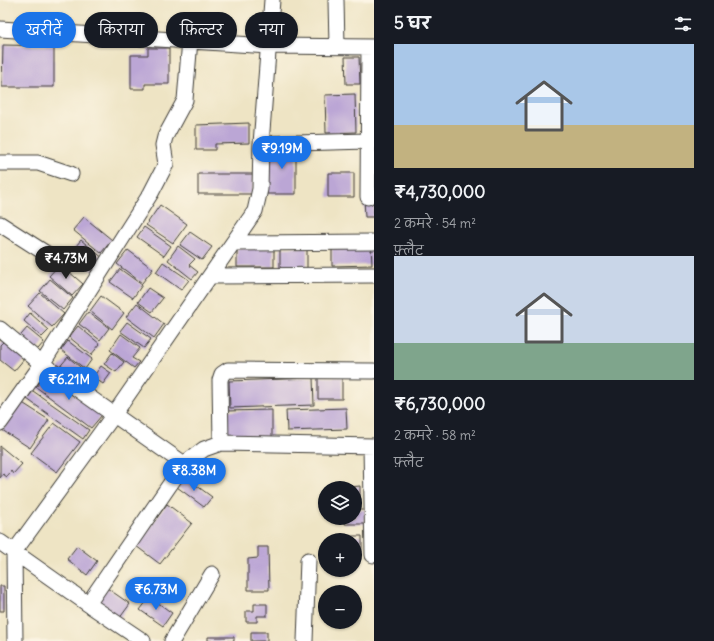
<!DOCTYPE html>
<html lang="hi">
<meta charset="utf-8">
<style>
body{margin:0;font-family:Delius,"Playpen Sans Deva",sans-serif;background:#242831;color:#f1f3f6;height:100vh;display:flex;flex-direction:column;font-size:15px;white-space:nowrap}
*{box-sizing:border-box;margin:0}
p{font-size:13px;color:#9ea1a6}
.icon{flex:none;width:22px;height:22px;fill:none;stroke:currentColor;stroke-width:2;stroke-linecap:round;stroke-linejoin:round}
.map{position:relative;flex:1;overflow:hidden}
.panel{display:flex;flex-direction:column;background:#171b24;width:340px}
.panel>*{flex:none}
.guide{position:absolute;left:12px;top:12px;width:302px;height:36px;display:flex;gap:8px}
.fabs{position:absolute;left:318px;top:481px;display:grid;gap:8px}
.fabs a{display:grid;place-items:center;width:44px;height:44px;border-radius:50%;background:#171b24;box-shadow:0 1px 3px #0004;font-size:20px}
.price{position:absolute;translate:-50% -34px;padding:0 9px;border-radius:14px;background:#1a73e8;color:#fff;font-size:13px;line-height:26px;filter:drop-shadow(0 1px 2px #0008)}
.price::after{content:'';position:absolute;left:50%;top:24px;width:12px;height:9px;margin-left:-6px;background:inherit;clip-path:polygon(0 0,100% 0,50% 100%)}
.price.selected{background:#222;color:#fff}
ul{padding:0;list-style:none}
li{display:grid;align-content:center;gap:8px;height:212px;padding:0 20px}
li span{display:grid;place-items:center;height:124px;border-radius:0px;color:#555}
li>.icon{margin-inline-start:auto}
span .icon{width:72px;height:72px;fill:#fffc;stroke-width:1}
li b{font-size:17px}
h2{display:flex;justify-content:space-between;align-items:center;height:48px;padding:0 20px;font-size:17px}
.tag{padding:0 14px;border-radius:18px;background:#171b24;box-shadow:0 1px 3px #0004;font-size:14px;line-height:36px}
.tag.selected{background:#1a73e8;color:#fff}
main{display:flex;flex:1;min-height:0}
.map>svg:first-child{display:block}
</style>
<main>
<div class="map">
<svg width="374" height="641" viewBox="0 0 374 641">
<rect width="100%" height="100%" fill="#fcf5e5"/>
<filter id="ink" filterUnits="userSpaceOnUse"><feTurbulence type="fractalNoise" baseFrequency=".025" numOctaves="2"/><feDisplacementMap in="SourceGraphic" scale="8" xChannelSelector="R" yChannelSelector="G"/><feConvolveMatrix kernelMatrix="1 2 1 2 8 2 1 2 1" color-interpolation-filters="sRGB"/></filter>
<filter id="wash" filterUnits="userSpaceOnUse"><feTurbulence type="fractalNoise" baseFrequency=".012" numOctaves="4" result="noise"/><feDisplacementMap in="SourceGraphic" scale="16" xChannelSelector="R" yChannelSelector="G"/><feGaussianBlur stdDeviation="0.9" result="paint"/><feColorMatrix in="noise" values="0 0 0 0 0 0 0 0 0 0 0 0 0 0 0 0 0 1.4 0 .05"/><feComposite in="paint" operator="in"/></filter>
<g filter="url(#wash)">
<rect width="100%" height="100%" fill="#eee4c4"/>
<g id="blocks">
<path fill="#bba6d5" d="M3,45L54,46V87H2Z
M148,48H169V84H145V89H131V55H148Z
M345,57H359L360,84H346Z
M355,94L356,132L326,133L325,95Z
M249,123V143L215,144V150H196V125Z
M267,147H296V194H267Z
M328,173H354V197H328Z
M198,174H253V194H198Z
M364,199H374V217H365Z
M160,205L187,224L173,243L146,225Z
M84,217L112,240L101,253L73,230Z
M144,227L171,246L164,256L137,237Z
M190,232L212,247L202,260L180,245Z
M81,240L104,259L93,272L70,253Z
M178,246L195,259L189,265L198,272L192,279L168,260Z
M371,246L372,265L332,266V248Z
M307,247V268L280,269V248Z
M237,248H274V267H237Z
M128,250L153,269L142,283L117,264Z
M163,262L189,280L181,290L156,272Z
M60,264L83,284L72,296L49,276Z
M120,269L142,285L133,298L110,282Z
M50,279L73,298L63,310L40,291Z
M148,288L163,298L152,312L138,302Z
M40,293L64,314L52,327L28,306Z
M101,296L124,313L112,329L90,311Z
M137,303L164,324L154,338L126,317Z
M88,312L109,328L100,340L79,324Z
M30,313L49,330L42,337L24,321Z
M127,322L151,339L144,348L120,331Z
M78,326L100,344L91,355L69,337Z
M27,328L44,342L33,355L16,341Z
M121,334L140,348L132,358L139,362L134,368L110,350Z
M4,341L25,358L14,371L0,360V345Z
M68,341L92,359L85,369L61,350Z
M112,353L124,362L116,372L104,364Z
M68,357L86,372L74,385L57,370Z
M101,366L111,373L103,384L93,377Z
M46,374L102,415L91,428L36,387Z
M318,377H342V399H318Z
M313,378L314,405L230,408L229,381Z
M33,391L89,430L83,439L27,399Z
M21,402L49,420L30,448L2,430Z
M346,408L347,429L287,431L286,410Z
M272,410V437H225V411Z
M54,423L80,442L57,472L31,453Z
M0,446L22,464L13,474L11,471L7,477L3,474L0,478Z
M185,477L212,497L204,507L177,487Z
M360,486V498H355V488L350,487Z
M167,504L192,523L160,564L136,546Z
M355,510H365V524H345V518H355Z
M343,536H362V550H355V540H343Z
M77,546L97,561L87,575L67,559Z
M258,547H268L269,590H248V559L258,558Z
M0,586H4V611H0Z
M107,588L130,604L119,619L96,603Z
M150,597L172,613L163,626L140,610Z
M254,604H267V616H257V622H246V611H254Z
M251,632H267V641H251Z
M208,637H234V641H208Z"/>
</g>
</g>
<g filter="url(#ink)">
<use href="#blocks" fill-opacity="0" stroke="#3c3a35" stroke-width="1"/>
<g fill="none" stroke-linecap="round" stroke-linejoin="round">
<g stroke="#3c3a35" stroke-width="17">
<path id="street" d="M336,0L337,46
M0,29L269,46L374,47
M261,144L367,141
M0,163H38L71,174
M368,197L369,47
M0,224L50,256
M234,243L374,242
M211,276L374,275
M0,329L42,364L151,193L166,164L163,145L165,137L185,100L190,40
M0,423L42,364L184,464L88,604
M221,443L220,380L222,374L228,370L374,371
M371,446L373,555
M184,464L204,449L221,443L374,446
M0,542L88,604L143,641
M15,641L14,552L113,416L255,211L260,189L261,144L272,0
M172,641L212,574
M305,641L308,560"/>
</g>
<use href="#street" stroke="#fff" stroke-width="15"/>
</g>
</g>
</svg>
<div class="fabs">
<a><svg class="icon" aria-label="layers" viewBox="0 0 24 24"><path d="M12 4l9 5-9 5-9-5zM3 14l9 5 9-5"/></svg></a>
<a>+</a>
<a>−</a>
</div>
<b class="price" style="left:282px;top:170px">₹9.19M</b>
<b class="price selected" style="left:66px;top:280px">₹4.73M</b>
<b class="price" style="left:69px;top:401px">₹6.21M</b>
<b class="price" style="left:194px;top:492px">₹8.38M</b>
<b class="price" style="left:156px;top:611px">₹6.73M</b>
<div class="guide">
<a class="tag selected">खरीदें</a>
<a class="tag">किराया</a>
<a class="tag">फ़िल्टर</a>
<a class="tag">नया</a>
</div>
</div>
<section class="panel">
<h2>5 घर<svg class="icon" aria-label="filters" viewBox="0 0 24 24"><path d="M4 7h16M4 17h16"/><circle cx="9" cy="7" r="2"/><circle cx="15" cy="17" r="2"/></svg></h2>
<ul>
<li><span style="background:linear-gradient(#a9c7e8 65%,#c2b280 0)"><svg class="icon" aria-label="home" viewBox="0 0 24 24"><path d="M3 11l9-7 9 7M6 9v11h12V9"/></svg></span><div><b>₹4,730,000</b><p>2 कमरे · 54 m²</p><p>फ़्लैट</p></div></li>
<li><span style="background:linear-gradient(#c9d6e8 70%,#7fa58c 0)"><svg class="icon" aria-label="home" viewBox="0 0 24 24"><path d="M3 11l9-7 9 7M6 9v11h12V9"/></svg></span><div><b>₹6,730,000</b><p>2 कमरे · 58 m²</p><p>फ़्लैट</p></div></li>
</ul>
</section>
</main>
